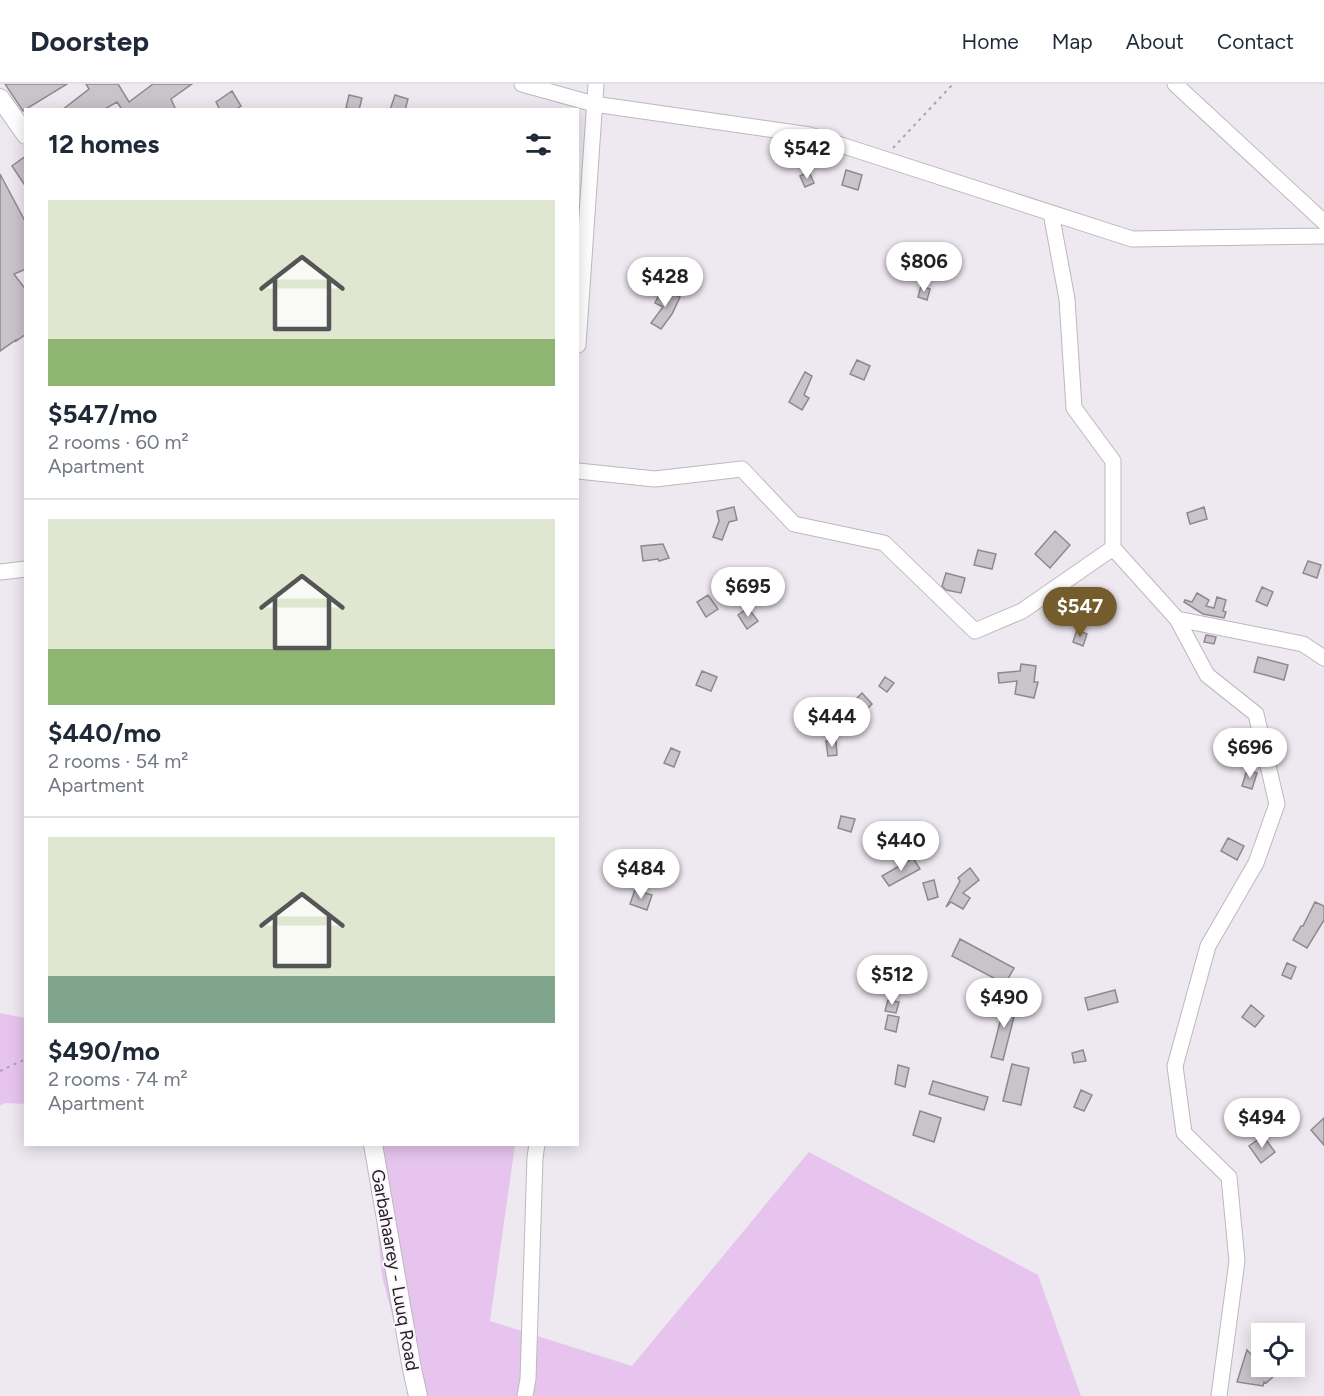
<!DOCTYPE html>
<meta charset="utf-8">
<style>
body{margin:0;font-family:Figtree,sans-serif;background:#f2f2f3;color:#1f2937;height:100vh;display:flex;flex-direction:column;font-size:22px;white-space:nowrap}
*{box-sizing:border-box;margin:0}
p{font-size:20px;color:#747a83}
.icon{flex:none;width:33px;height:33px;fill:none;stroke:currentColor;stroke-width:2;stroke-linecap:round;stroke-linejoin:round}
.map{position:relative;flex:1;overflow:hidden}
.sheet{position:absolute;left:24px;top:24px;width:555px;height:1038px;display:flex;flex-direction:column;background:#fff;border-radius:0px;box-shadow:0 3px 15px #0003}
.sheet>*{flex:none}
.fabs{position:absolute;left:1251px;top:1239px;display:grid;gap:12px}
.fabs a{display:grid;place-items:center;width:54px;height:54px;border-radius:0px;background:#fff;box-shadow:0 3px 15px #0003;font-size:30px}
.price{position:absolute;translate:-50% -51px;padding:0 14px;border-radius:21px;background:#fff;color:#222;font-size:20px;line-height:39px;filter:drop-shadow(0 2px 3px #0008)}
.price::after{content:'';position:absolute;left:50%;top:36px;width:18px;height:14px;margin-left:-9px;background:inherit;clip-path:polygon(0 0,100% 0,50% 100%)}
.price.current{background:#745c2d;color:#fff}
ul{padding:0;list-style:none}
li{display:grid;align-content:center;gap:12px;height:318px;padding:0 24px}
li+li{border-top:2px solid #e0e1e3}
li span{display:grid;place-items:center;height:186px;border-radius:0px;color:#555}
li>.icon{margin-inline-start:auto}
span .icon{width:108px;height:108px;fill:#fffc;stroke-width:1}
li b{font-size:26px}
h2{display:flex;justify-content:space-between;align-items:center;height:72px;padding:0 24px;font-size:26px}
header{display:flex;align-items:center;gap:36px;box-sizing:border-box;height:84px;padding:0 30px;background:#fff;border-bottom:2px solid #e0e1e3}
header strong{font-size:28px}
nav{display:flex;gap:33px;margin-inline-start:auto;font-size:21px}
.map>svg:first-child{display:block}
</style>
<header>
<strong>Doorstep</strong>
<nav><a>Home</a><a>Map</a><a>About</a><a>Contact</a></nav>
</header>
<div class="map">
<svg width="1324" height="1312" viewBox="0 0 1324 1312">
<rect width="100%" height="100%" fill="#eee8f0"/>
<path fill="#e6c4ee" d="M0,929L25,934V1020L6,1019L0,1021Z
M369,1061H515L490,1237L632,1282L809,1068L1038,1191L1081,1312H413L382,1192Z"/>
<path fill="#c9c3ca" stroke="#8e898f" stroke-width="1.5" d="M5,0H67L23,27Z
M86,0H118L129,18L153,0H192L171,15L176,26H119L121,24L117,18L103,26H62L89,5Z
M232,7L241,22L235,26H220L216,18Z
M349,11L362,14L359,26L346,24Z
M395,11L408,15L405,26H390Z
M26,72V103L12,82Z
M846,86L862,91L858,106L842,101Z
M809,88L814,99L805,103L800,92Z
M0,90L26,139V185L14,190L26,206V250L16,257V256L0,267Z
M921,202L930,205L927,216L918,213Z
M662,205L680,213L672,230L661,245L651,239L663,223L655,219Z
M857,276L870,282L864,296L850,290Z
M805,288L812,292L804,311L809,314L802,326L789,318Z
M734,423L737,436L729,438L722,456L713,453L719,437L717,427Z
M1204,423L1207,435L1190,440L1187,429Z
M1055,447L1070,461L1050,484L1035,470Z
M663,460L669,474L659,477L658,475L643,477L641,462Z
M978,466L996,470L992,485L974,481Z
M1308,477L1321,481L1317,494L1303,489Z
M946,489L965,494L961,509L946,506L942,502Z
M1262,503L1273,508L1267,522L1256,517Z
M1197,509L1209,516L1206,522L1214,524L1217,513L1226,516L1223,527L1226,528L1224,534L1203,530L1184,518L1185,516L1192,518Z
M708,511L718,525L706,533L697,518Z
M748,524L758,537L747,545L738,531Z
M1077,546L1087,550L1083,562L1073,558Z
M1206,551L1216,553L1214,560L1204,558Z
M1258,573L1288,581L1284,596L1254,588Z
M1021,580L1036,582L1034,598H1038L1034,614L1015,610L1017,597L999,599L998,589L1020,587Z
M702,587L717,593L711,607L696,601Z
M885,593L894,599L887,608L879,602Z
M862,609L872,620L863,629L852,619Z
M826,657H836L837,671L828,672Z
M671,664L680,668L674,683L664,679Z
M1247,686L1257,689L1252,705L1242,702Z
M841,732L855,735L851,748L838,744Z
M1228,754L1244,762L1237,776L1221,767Z
M913,774L920,785L889,802L882,792Z
M970,784L979,796L963,809L970,814L963,825L951,818L946,823L960,797L958,794Z
M934,796L938,813L928,816L923,799Z
M635,806L652,811L647,826L630,820Z
M1315,818L1324,822V836L1307,864L1293,856L1301,842H1303Z
M960,855L1014,884L1005,900L952,872Z
M1287,879L1296,883L1291,895L1282,891Z
M1115,906L1118,918L1088,926L1085,914Z
M1006,915L1018,917L1003,976L991,973Z
M888,916L899,918L896,929L885,927Z
M1251,921L1264,932L1255,943L1242,933Z
M888,931L899,933L896,948L885,945Z
M1083,966L1086,977L1074,979L1072,969Z
M1012,980L1029,984L1021,1021L1003,1017Z
M898,981L909,984L905,1003L895,1000Z
M933,997L988,1013L984,1026L929,1010Z
M1081,1006L1092,1011L1084,1027L1074,1023Z
M920,1027L941,1034L934,1058L913,1051Z
M1324,1034V1061L1311,1046Z
M1263,1052L1275,1068L1261,1079L1249,1062Z
M1247,1266L1262,1282H1282L1273,1291L1274,1292L1266,1299L1264,1298L1263,1302L1237,1298Z"/>
<g fill="none" stroke-linecap="round" stroke-linejoin="round">
<g stroke="#bdb7bf" stroke-width="17">
<path id="minor" d="M522,0L594,20L810,51L1132,155L1324,152
M1175,0L1324,138
M1051,129L1067,215L1074,324L1113,377V464
M578,261L596,0
M578,387L655,395L742,385L794,440L884,459L975,547L1022,527L1113,464L1177,535L1303,560L1324,574
M0,488L26,485
M1177,535L1207,591L1256,630L1277,720L1256,779L1208,862L1175,982L1184,1049L1229,1093L1237,1177L1219,1312
M525,1312L528,1295L535,1074L537,1060"/>
</g>
<g stroke="#bdb7bf" stroke-width="20">
<path id="tertiary" d="M0,14L26,51
M373,1060L412,1285L418,1312"/>
</g>
<path stroke="#a8a3a9" stroke-width="2" stroke-dasharray="3 4.5" stroke-linecap="butt" d="M893,64L953,0
M0,987L26,975"/>
<use href="#minor" stroke="#fff" stroke-width="15"/>
<use href="#tertiary" stroke="#fff" stroke-width="18"/>
</g>
<g text-anchor="middle" dominant-baseline="central" stroke-width="4.5" stroke-linejoin="round" paint-order="stroke">
<g font-size="18" fill="#1f1d20" stroke="#fcf5fd">
<text transform="translate(395 1186) rotate(80)">Garbahaarey - Luuq Road</text>
</g>
</g>
</svg>
<div class="fabs">
<a><svg class="icon" aria-label="locate" viewBox="0 0 24 24"><circle cx="12" cy="12" r="6"/><path d="M12 2v4M12 18v4M2 12h4M18 12h4"/></svg></a>
</div>
<b class="price" style="left:807px;top:96px">$542</b>
<b class="price" style="left:924px;top:209px">$806</b>
<b class="price" style="left:665px;top:224px">$428</b>
<b class="price" style="left:748px;top:534px">$695</b>
<b class="price current" style="left:1080px;top:554px">$547</b>
<b class="price" style="left:832px;top:664px">$444</b>
<b class="price" style="left:1250px;top:695px">$696</b>
<b class="price" style="left:901px;top:788px">$440</b>
<b class="price" style="left:641px;top:816px">$484</b>
<b class="price" style="left:892px;top:922px">$512</b>
<b class="price" style="left:1004px;top:945px">$490</b>
<b class="price" style="left:1262px;top:1065px">$494</b>
<section class="sheet">
<h2>12 homes<svg class="icon" aria-label="filters" viewBox="0 0 24 24"><path d="M4 7h16M4 17h16"/><circle cx="9" cy="7" r="2"/><circle cx="15" cy="17" r="2"/></svg></h2>
<ul>
<li><span style="background:linear-gradient(#dfe7d0 75%,#8fb573 0)"><svg class="icon" aria-label="home" viewBox="0 0 24 24"><path d="M3 11l9-7 9 7M6 9v11h12V9"/></svg></span><div><b>$547/mo</b><p>2 rooms · 60 m²</p><p>Apartment</p></div></li>
<li><span style="background:linear-gradient(#dfe7d0 70%,#8fb573 0)"><svg class="icon" aria-label="home" viewBox="0 0 24 24"><path d="M3 11l9-7 9 7M6 9v11h12V9"/></svg></span><div><b>$440/mo</b><p>2 rooms · 54 m²</p><p>Apartment</p></div></li>
<li><span style="background:linear-gradient(#dfe7d0 75%,#7fa58c 0)"><svg class="icon" aria-label="home" viewBox="0 0 24 24"><path d="M3 11l9-7 9 7M6 9v11h12V9"/></svg></span><div><b>$490/mo</b><p>2 rooms · 74 m²</p><p>Apartment</p></div></li>
</ul>
</section>
</div>
